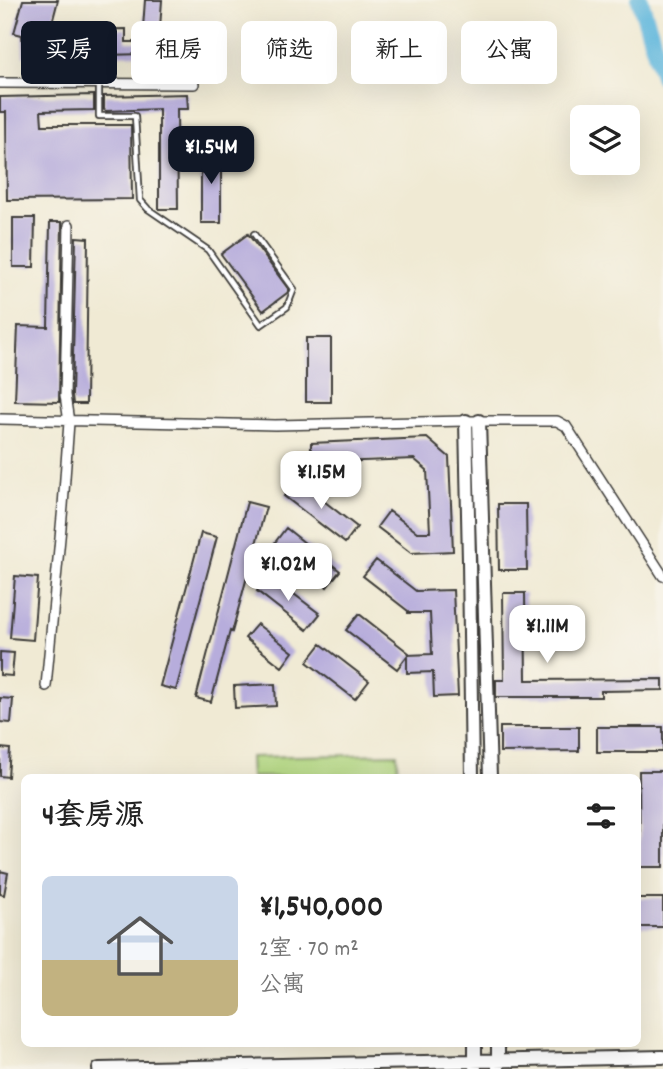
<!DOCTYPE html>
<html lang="zh">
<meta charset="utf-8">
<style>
body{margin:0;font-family:Dekko,"LXGW WenKai TC",sans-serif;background:#f2f2f2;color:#222;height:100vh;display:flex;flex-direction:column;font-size:26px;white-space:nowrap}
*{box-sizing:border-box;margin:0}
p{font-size:23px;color:#767676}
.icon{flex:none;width:38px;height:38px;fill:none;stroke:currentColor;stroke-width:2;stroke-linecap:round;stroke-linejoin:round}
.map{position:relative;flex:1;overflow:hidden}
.sheet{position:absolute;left:21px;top:774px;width:620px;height:273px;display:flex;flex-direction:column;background:#fff;border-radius:10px;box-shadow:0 7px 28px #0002}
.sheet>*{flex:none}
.banner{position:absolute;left:21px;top:21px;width:621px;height:63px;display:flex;gap:14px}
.tools{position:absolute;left:570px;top:105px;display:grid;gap:14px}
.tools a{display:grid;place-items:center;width:70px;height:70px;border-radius:10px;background:#fff;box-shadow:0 7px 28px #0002;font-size:35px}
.price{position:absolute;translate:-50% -60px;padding:0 16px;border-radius:14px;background:#fff;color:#222;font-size:23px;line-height:46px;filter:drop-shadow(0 2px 4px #0008)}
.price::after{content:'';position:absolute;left:50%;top:42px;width:21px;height:16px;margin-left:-10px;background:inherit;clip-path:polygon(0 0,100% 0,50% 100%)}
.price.current{background:#111827;color:#fff}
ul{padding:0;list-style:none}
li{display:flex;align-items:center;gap:21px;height:175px;padding:0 21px}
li+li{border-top:2px solid #e0e0e0}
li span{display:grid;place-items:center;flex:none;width:196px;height:140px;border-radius:10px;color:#555}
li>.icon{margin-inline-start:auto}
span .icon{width:84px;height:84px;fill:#fffc;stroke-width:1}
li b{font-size:30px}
h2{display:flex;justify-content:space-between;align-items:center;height:84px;padding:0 21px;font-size:30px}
.tag{padding:0 24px;border-radius:10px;background:#fff;box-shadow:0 7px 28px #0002;font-size:24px;line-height:63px}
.tag.current{background:#111827;color:#fff}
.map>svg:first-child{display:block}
</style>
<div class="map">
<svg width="663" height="1069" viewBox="0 0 663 1069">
<rect width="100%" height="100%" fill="#f7f3e8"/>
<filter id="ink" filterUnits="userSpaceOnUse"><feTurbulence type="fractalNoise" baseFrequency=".0143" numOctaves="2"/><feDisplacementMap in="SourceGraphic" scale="14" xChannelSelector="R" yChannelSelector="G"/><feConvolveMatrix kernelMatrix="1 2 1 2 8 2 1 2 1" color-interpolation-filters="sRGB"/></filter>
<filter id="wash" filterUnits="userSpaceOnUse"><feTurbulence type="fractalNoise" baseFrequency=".00686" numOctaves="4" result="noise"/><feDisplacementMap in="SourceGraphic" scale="28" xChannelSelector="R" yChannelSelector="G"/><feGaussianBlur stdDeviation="1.57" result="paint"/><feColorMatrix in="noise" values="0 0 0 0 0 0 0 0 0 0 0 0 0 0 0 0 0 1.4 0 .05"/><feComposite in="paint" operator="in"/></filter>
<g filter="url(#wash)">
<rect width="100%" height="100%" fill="#f0ead4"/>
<path fill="#b0d57f" stroke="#66784e" stroke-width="2" d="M397,754L398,777H251L250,757Z"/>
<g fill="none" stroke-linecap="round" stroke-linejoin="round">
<path stroke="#61b7dd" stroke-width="18" d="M640,0L663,76"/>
</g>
<g id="blocks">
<path fill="#b7addc" d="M23,0H58L46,46H72V30L126,29V42H142L145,0H162L159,41H186V53L23,57L22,35L14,33Z
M187,94L188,109H177L178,209H159V109L106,111L104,110V96Z
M94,95V110L41,111L42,125H131L132,199L7,200L6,112H0V97Z
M201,148H221V223H201Z
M13,218H35L34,267H13Z
M50,222H62L59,402L15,401L18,326L48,327Z
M248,234L289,290L287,293L263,311L221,254Z
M76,237L88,238L86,404H73L72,395Z
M306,338H331V402H306Z
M427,438L449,457L453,551L411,553L377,527L389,511L417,532H430L427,470L414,459L311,463V443Z
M297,480L357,527L345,543L284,496Z
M247,502L266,507L232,632L230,631L211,702L196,698Z
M498,504H526L527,570H499Z
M286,528L340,571L327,587L273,545Z
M201,533L217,537L176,690L160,686Z
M376,560L416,591L453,590L458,696L434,697L433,672L407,673V656L397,669L346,630L359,614L409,653L408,655L432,654L430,613H408V611L363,576Z
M269,575L320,614L307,630L257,591Z
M15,576L38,578L33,640L10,638Z
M503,593H525L526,680L663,679V690L601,691V697H496V680H504Z
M257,624L293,652L282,667L245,638Z
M321,644L369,681L355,699L307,662Z
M0,652L14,653L12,676L0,675Z
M275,684L276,706L235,708L234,686Z
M0,698L13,699L11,723L0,722Z
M500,727H579V751L500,752Z
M597,727H663V752H597Z
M0,748L10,749L8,777L0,776Z
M639,771H663V867H640Z
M0,871L8,873L4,895L0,894Z
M637,898H663V927H637Z"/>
</g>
</g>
<g filter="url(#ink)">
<use href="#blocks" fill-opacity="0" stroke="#3c3b38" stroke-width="2"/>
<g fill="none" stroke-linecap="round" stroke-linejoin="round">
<g stroke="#3c3b38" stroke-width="8">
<path id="service" d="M99,84V116H135L140,200L148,209L208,250L261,325L287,307L294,289L254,234"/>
</g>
<g stroke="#3c3b38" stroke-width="12">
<path id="minor" d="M0,83L194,84
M0,419L275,425L466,421H557L566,426L663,576
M46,686L63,506L69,422L65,395L69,225"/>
</g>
<g stroke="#3c3b38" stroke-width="16">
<path id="secondary" d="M466,421L469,561L472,777
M479,421L490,777
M475,1043V1067
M498,1043V1069
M99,1069L663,1057"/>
</g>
<use href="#service" stroke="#fff" stroke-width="4.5"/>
<use href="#minor" stroke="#fff" stroke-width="9"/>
<use href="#secondary" stroke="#fff" stroke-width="12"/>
</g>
</g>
</svg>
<div class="tools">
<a><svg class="icon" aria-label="layers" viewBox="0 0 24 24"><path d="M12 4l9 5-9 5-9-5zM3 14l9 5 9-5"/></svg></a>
</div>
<b class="price current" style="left:211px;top:186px">¥1.54M</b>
<b class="price" style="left:321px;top:511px">¥1.15M</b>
<b class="price" style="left:288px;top:603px">¥1.02M</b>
<b class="price" style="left:547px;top:665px">¥1.11M</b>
<div class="banner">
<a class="tag current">买房</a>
<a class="tag">租房</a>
<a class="tag">筛选</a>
<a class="tag">新上</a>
<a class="tag">公寓</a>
</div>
<section class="sheet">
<h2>4套房源<svg class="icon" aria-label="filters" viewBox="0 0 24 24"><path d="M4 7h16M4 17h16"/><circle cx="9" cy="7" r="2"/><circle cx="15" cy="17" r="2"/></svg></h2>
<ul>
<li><span style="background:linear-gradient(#c9d6e8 60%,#c2b280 0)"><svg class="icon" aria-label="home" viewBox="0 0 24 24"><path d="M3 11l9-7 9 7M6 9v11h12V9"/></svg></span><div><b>¥1,540,000</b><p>2室 · 70 m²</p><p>公寓</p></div></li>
</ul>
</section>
</div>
